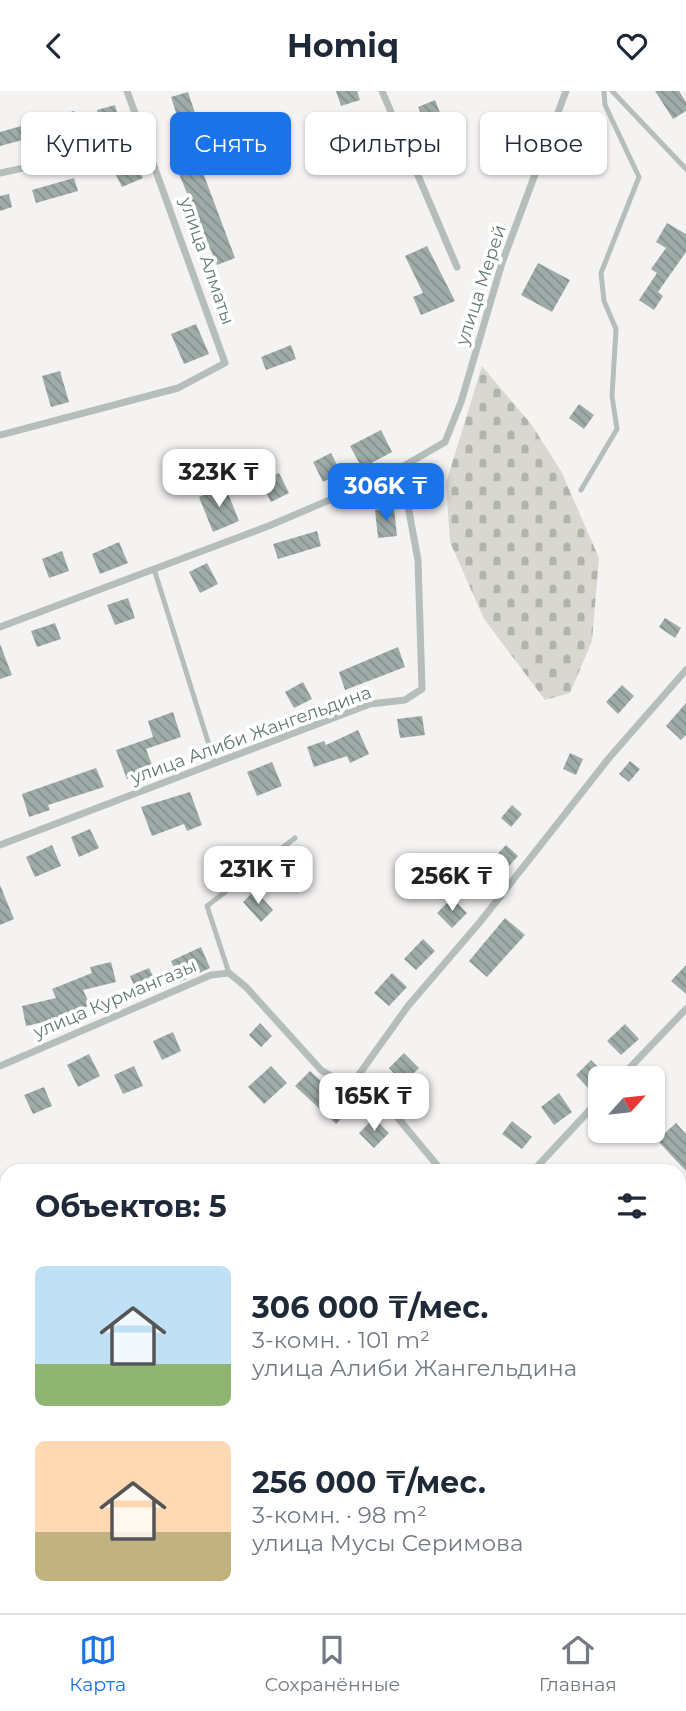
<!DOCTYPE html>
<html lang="ru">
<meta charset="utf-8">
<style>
body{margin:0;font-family:Montserrat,sans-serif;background:#f6f6f7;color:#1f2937;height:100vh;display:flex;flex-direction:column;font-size:26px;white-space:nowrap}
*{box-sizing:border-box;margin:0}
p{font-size:23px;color:#747a83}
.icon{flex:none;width:38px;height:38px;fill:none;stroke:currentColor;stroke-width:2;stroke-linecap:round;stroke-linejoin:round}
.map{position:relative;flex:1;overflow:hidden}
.drawer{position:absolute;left:0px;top:1073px;width:686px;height:450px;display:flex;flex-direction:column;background:#fff;border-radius:21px 21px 0 0;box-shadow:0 2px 5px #0004}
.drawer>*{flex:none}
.banner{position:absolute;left:21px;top:21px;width:644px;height:63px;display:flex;gap:14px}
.needle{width:46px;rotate:63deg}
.tools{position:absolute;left:588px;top:975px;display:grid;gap:14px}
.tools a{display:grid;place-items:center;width:77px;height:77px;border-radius:10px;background:#fff;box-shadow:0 2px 5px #0004;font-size:35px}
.price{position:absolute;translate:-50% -60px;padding:0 16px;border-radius:14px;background:#fff;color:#222;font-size:23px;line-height:46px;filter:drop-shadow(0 2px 4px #0008)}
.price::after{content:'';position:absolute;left:50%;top:42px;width:21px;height:16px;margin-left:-10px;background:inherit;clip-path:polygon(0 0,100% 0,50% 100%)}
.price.on{background:#1a73e8;color:#fff}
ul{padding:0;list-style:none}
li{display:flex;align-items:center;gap:21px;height:175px;padding:0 35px}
li span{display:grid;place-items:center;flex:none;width:196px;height:140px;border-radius:10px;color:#555}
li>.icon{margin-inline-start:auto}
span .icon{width:84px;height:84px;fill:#fffc;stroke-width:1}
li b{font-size:30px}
h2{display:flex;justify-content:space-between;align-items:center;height:84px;padding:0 35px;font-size:30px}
.tag{padding:0 24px;border-radius:10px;background:#fff;box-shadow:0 2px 5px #0004;font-size:24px;line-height:63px}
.tag.on{background:#1a73e8;color:#fff}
header{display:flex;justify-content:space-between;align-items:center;height:91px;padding:0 35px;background:#fff;font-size:32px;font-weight:700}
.dock{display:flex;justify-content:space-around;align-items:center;height:98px;border-top:2px solid #e0e1e3;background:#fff;font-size:19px;color:#747a83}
.dock a{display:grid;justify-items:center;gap:4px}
.dock .on{color:#1a73e8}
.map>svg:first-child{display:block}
</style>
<header><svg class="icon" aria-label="back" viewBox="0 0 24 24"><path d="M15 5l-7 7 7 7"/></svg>Homiq<svg class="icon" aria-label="heart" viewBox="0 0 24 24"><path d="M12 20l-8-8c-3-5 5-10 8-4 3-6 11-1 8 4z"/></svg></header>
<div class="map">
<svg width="686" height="1522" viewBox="0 0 686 1522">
<defs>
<pattern id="cemetery-stones" width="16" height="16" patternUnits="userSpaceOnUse" patternTransform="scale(1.75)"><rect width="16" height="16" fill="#d8d7d0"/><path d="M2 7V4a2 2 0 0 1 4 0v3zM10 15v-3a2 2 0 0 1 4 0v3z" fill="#b3b3ad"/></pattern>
<pattern id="building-back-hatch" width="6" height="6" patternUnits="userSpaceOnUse" patternTransform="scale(1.75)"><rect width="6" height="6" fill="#9eaba8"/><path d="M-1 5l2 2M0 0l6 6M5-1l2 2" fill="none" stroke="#84908d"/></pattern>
</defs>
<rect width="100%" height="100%" fill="#f5f3f2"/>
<path fill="url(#cemetery-stones)" d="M482,275L531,333L561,380L599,467L592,550L570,602L545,609L484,528L450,451L446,392Z"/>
<path fill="url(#building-back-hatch)" d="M336,0H357L360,9L341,15Z
M655,0H679L686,11V20L673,28Z
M188,1L195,22L178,28L171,6Z
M435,9L449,44L432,50L418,16Z
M115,14L119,28L100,33L97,19Z
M74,20L78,34L0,55V41Z
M382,48L388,66L367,73L361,54Z
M196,63L235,167L217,174L174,71Z
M134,67L143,87L122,96L112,76Z
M74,87L78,100L36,112L32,99Z
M9,103L12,116L0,120V105Z
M667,132L686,143V161L658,201L663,205L654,219L639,209L657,182L651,178L666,157L656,151Z
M427,155L455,210L421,224L413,206L423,202L405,165Z
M538,172L570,189L552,221L521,204Z
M196,233L209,263L184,273L171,243Z
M291,254L296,268L266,279L261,266Z
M60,280L69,311L51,316L42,285Z
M579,313L594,324L584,338L569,327Z
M381,339L392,361L362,377L350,355Z
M331,362L341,382L323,391L313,371Z
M279,382L289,402L271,411L261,391Z
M225,395L239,430L213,441L199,406Z
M394,417L397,445L378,447L375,419Z
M317,440L321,455L278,468L273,453Z
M119,451L128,472L100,483L92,463Z
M62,460L69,480L49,487L42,468Z
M207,472L218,493L200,502L189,481Z
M128,507L135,527L115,534L107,514Z
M665,527L681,537L675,547L659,536Z
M55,532L61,548L37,556L31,540Z
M0,553L12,584L0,588Z
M398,556L405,576L345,599L339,581Z
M303,591L312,608L294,617L285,601Z
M622,594L634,605L618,623L606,611Z
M686,612V644L681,649L666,635Z
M173,621L181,646L146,658L154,679L127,688L116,659L153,646L148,630Z
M422,625L425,644L400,647L397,628Z
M358,639L369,663L350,672L347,665L314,676L307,656L324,650L326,654Z
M570,662L583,668L576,684L563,678Z
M630,670L640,678L629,691L619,683Z
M272,671L282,695L257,705L247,681Z
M96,677L104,696L48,714L50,719L29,726L22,703Z
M190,701L202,734L187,740L184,733L152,745L141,716Z
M512,714L522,723L511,736L501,727Z
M90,738L99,757L79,766L71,746Z
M52,754L61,775L35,786L26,766Z
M506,754L518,765L499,786L487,774Z
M0,794L14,828L0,834Z
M255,799L273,819L261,831L243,811Z
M452,807L467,822L452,837L437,822Z
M505,827L525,844L487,886L469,870Z
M423,848L435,860L416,879L404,868Z
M201,856L210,877L180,891L171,870Z
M111,871L116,891L83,899L90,914L53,929L26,935L22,915L56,907L52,898L92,882L90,876Z
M686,874V903L671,890Z
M149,877L159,897L139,906L130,885Z
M392,882L407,896L389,915L374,902Z
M260,932L272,945L261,956L249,944Z
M625,933L639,948L621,964L607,950Z
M173,941L181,960L162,969L153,950Z
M404,962L419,977L403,992L389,977Z
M89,963L100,985L78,996L67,974Z
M591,969L606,984L590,999L576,984Z
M134,975L143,995L123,1003L114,984Z
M271,975L287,992L264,1013L248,996Z
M310,980L351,1018L336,1033L295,995Z
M44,996L52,1015L33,1023L24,1004Z
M559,1002L572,1021L554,1034L541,1016Z
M374,1027L389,1042L374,1057L359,1042Z
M512,1030L532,1046L522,1058L502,1043Z
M676,1032L686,1043V1080L657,1049Z"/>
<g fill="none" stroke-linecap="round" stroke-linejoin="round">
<path stroke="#b6bebc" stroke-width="5" d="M612,0L686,78
M581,399L617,338L612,305L616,238L604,210L601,182L639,86L605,14L604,0
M154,478L215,673
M229,882L207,815L295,747
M0,1443L7,1441"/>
<path stroke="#b6bebc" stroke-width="7" d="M382,0L457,176
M0,82L107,59L143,45
M0,344L178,297L225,272L127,0
M0,536L271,434L390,383L445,351L461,311L502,172L566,0
M0,754L370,613L405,609L422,598L418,469L401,377
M0,975L211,884L229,882L246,896L321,979L350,996L408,915L480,831L609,667L686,579
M620,987L686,918
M350,996L392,1020L442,1080
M533,1080L600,1008
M0,1264L7,1266
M679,1369L686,1376
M0,1387L7,1383
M679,1393L686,1385
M93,1516L96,1522
M563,1522L569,1516"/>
</g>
<g text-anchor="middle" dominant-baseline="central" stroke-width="7" stroke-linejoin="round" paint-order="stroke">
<g font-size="18" fill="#647a75" stroke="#fff">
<text transform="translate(207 170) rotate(71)">улица Алматы</text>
<text transform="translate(481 194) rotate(-72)">улица Мерей</text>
<text transform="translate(251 644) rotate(-20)">улица Алиби Жангельдина</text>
<text transform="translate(115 908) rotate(-23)">улица Курмангазы</text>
</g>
</g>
</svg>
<div class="tools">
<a><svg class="needle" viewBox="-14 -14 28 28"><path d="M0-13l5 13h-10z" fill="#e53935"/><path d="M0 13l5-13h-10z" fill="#747a83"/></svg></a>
</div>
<b class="price" style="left:219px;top:418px">323K ₸</b>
<b class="price on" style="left:386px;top:432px">306K ₸</b>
<b class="price" style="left:258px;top:815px">231K ₸</b>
<b class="price" style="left:452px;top:822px">256K ₸</b>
<b class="price" style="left:374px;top:1042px">165K ₸</b>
<div class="banner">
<a class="tag">Купить</a>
<a class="tag on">Снять</a>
<a class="tag">Фильтры</a>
<a class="tag">Новое</a>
</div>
<section class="drawer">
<h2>Объектов: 5<svg class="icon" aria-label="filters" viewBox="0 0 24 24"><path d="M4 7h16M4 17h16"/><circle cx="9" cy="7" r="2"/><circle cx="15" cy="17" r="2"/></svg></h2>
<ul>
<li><span style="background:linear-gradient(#bfe0f5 70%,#8fb573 0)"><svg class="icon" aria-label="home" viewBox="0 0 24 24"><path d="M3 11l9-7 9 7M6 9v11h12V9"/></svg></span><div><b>306 000 ₸/мес.</b><p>3-комн. · 101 m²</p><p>улица Алиби Жангельдина</p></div></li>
<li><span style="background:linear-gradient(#ffd9b3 65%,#c2b280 0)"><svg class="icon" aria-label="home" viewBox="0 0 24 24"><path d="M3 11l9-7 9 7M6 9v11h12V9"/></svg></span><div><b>256 000 ₸/мес.</b><p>3-комн. · 98 m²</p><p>улица Мусы Серимова</p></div></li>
</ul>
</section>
</div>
<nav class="dock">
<a class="on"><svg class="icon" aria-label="map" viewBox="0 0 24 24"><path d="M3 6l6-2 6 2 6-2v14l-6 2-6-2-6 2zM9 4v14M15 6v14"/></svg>Карта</a>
<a><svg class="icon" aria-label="saved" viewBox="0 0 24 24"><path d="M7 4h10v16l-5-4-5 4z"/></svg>Сохранённые</a>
<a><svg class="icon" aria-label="home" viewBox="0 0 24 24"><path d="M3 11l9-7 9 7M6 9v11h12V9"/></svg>Главная</a>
</nav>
